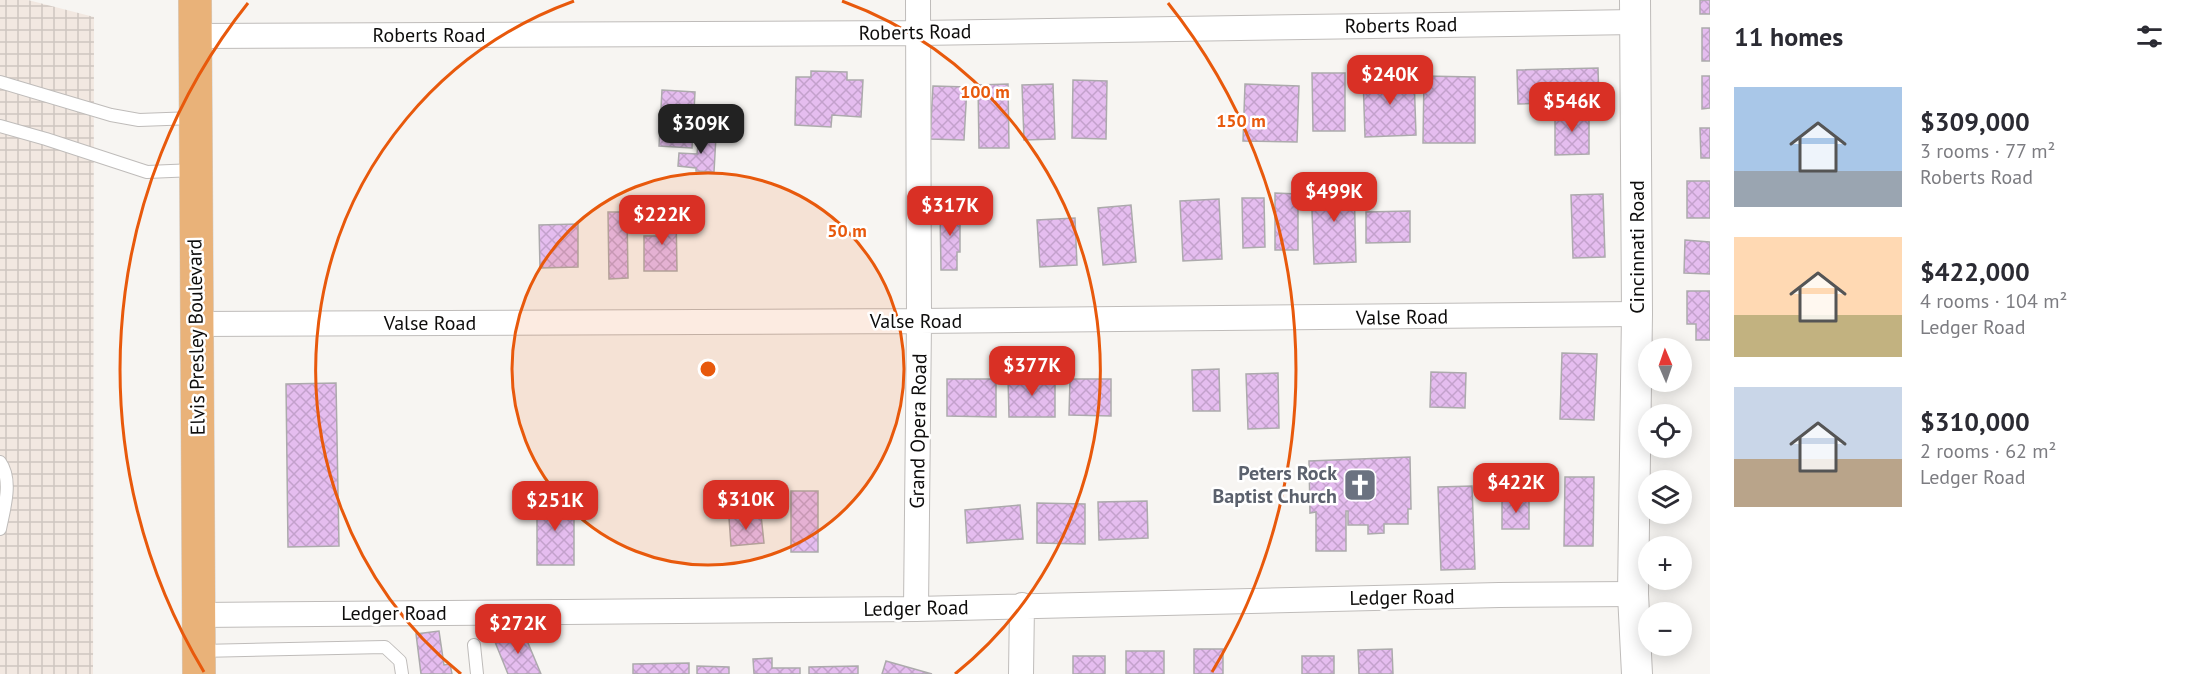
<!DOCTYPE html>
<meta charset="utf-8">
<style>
body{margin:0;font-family:"PT Sans",sans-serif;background:#f7f7f7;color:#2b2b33;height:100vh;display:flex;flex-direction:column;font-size:22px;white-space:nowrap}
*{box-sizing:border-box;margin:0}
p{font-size:20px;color:#7c7c81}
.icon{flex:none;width:33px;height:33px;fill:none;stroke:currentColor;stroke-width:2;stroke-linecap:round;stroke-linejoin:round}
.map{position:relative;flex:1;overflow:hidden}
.drawer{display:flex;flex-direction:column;background:#fff;width:480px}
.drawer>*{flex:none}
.needle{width:39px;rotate:358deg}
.controls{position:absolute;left:1638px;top:338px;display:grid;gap:12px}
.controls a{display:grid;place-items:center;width:54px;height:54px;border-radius:50%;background:#fff;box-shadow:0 3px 15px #0003;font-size:30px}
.price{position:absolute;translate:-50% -51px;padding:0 14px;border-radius:12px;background:#d93025;color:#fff;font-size:20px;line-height:39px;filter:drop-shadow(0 2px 3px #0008)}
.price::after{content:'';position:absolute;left:50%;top:36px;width:18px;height:14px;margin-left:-9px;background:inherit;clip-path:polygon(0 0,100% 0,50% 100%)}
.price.on{background:#222;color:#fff}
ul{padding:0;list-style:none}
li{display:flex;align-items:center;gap:18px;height:150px;padding:0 24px}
li span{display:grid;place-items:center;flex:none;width:168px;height:120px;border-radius:0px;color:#555}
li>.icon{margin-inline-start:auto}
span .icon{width:72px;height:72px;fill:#fffc;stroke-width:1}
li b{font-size:26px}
h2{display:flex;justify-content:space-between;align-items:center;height:72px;padding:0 24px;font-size:26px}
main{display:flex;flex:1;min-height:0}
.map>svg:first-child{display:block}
</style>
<main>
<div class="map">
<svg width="1710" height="674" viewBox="0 0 1710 674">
<defs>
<pattern id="industrial-grid" width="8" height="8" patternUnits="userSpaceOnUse" patternTransform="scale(1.5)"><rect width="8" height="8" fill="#f2e8e1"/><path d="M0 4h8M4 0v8" fill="none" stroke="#cec6c0"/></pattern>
<pattern id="building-cross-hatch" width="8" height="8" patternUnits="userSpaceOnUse" patternTransform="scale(1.5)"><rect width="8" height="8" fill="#e5bdef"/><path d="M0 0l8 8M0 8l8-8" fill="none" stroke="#c3a1cc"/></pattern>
</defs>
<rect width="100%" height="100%" fill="#f7f5f2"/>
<path fill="url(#industrial-grid)" d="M0,0H28L94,17L93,674H0Z"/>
<path fill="url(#building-cross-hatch)" stroke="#acaaac" stroke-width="1.5" d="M1700,0H1710V14H1700Z
M1702,28H1710V61H1702Z
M1598,68L1599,102L1518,104L1517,70Z
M811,71L847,72V80H863L861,117L832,115L831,127L795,125L796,77H811Z
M1312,73H1345V131H1313Z
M1414,75L1416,135L1365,137L1363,77Z
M1424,76L1475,77V143H1423Z
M1702,76H1710V108L1702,109Z
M1073,80L1107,81L1106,139L1072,138Z
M1008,84L1009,148H979L978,85Z
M1053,84L1055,139L1024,140L1022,85Z
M1245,84L1299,86L1297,142L1243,141Z
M933,86L967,87L964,140L930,139Z
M662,90L695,92L692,148L659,146Z
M1555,112H1589V154L1555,155Z
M1700,128H1710V158H1701Z
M699,134L716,136L714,172L696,171V168L678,166L679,153L697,154Z
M1687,181H1710V218H1687Z
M1354,183L1356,262L1314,264L1311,185Z
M1275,193L1298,194V250H1275Z
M1603,194L1605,257L1573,258L1571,195Z
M1242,198H1264L1265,247L1243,248Z
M1219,199L1222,259L1183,261L1180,201Z
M952,204H960V252H957V270H941L940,208L952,207Z
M1131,205L1136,262L1103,265L1098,208Z
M676,211L677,271H644V236H659V212Z
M1410,211V242L1366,243V212Z
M608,212H627L628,278L609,279Z
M1075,218L1077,265L1040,267L1037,220Z
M578,224V267L540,268L539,225Z
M1685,240L1710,242V274L1684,273Z
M1687,291H1710V340H1696V324H1687Z
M1562,353L1597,354L1594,420L1560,419Z
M1219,369L1220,411H1193L1192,370Z
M1431,372L1466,373L1465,408L1430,407Z
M1278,373L1279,428L1248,429L1246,374Z
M1055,377V417H1009L1008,378Z
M947,379H996V417L947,416Z
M1070,379H1111V416L1069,415Z
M336,383L339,546L288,547L286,384Z
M1410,457L1411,509H1408V524H1384V533L1368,534V525H1348V511H1346V551H1316V512L1310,513L1309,461Z
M1565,477H1594L1593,546H1564Z
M1472,486L1475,569L1441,570L1438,487Z
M791,491H818V552H791Z
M537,498L574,499V565H537Z
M1529,498V529H1502V499Z
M1147,501L1148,538L1099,540L1098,502Z
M1037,503L1085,504V544L1037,543Z
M1020,505L1023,539L967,543L965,510Z
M761,515L764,543L731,546L729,518Z
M439,631L444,665L450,664L452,674H421L416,634Z
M523,631L541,674H508L495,642Z
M1194,649H1223V674H1194Z
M1392,649L1393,674H1359L1358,650Z
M1126,651H1164V674H1126Z
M1073,656H1105V674H1073Z
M1302,656H1334V674H1302Z
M772,658V668H800V674H754L753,659Z
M886,661L932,674H882Z
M689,663V674H633V664Z
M697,666L729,667V674H697Z
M858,666V674H809V667Z"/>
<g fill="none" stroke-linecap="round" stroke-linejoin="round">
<g stroke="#bfbcba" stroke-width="14">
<path id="service" d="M0,82L111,115L139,120L194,118
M0,126L46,139L147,172L195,170
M0,462C13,480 4,509 0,529
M474,645L477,674
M200,651L385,647L400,661L402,674"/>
</g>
<g stroke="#bfbcba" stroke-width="26">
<path id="minor" d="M195,36L918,33L1635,22
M196,324L919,321L1637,314
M916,609L919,321L918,0
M199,615L916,609L1499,595L1633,594
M1021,674L1022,605"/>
</g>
<g stroke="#bfbcba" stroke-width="32">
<path id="tertiary" d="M1635,0L1637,314L1633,594L1637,674"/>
</g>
<g stroke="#d3d3d3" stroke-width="34">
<path id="primary" d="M195,0L199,674"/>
</g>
<use href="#service" stroke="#fff" stroke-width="12"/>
<use href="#minor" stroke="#fff" stroke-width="24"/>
<use href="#tertiary" stroke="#fff" stroke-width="30"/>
<use href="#primary" stroke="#e9b279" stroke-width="33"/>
</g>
<circle cx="708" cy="369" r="196" fill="#e8590c" fill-opacity=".12"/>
<g fill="none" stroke="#e8590c" stroke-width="3">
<circle cx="708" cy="369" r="196"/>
<path d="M461 674A392 392 0 0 1 574 1M842 1A392 392 0 0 1 955 674"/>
<path d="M204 672A588 588 0 0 1 248 3M1168 3A588 588 0 0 1 1212 672"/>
</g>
<defs>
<g id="church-square" transform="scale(1.725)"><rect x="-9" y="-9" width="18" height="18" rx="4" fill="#6b7280" stroke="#fff"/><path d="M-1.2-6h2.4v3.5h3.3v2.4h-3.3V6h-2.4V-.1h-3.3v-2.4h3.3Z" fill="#fff"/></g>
</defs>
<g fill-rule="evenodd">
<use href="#church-square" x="1360" y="485"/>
</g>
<g text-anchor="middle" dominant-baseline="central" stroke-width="5" stroke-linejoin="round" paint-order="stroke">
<g font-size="20" fill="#0d0c0b" stroke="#fff">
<text transform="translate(1401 25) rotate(-1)">Roberts Road</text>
<text transform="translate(915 32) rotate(-1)">Roberts Road</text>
<text x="429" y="35">Roberts Road</text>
<text transform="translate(1637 247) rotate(-90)">Cincinnati Road</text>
<text transform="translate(1402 317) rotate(-1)">Valse Road</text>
<text x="916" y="321">Valse Road</text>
<text x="430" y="323">Valse Road</text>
<text transform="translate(196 337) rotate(-91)">Elvis Presley Boulevard</text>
<text transform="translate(918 431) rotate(-89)">Grand Opera Road</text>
<text transform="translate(1402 597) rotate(-1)">Ledger Road</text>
<text transform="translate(916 608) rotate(-1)">Ledger Road</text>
<text x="394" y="613">Ledger Road</text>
</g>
<g font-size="20" font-weight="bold" fill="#5b616d" stroke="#fff" text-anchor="end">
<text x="1337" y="473">Peters Rock<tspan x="1337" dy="23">Baptist Church</tspan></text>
</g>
</g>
<circle cx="708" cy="369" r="9" fill="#e8590c" stroke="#fff" stroke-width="3"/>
<g font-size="18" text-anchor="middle" font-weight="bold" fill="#e8590c" stroke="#fff" stroke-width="5" stroke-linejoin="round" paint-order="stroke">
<text x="985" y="98">100 m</text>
<text x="1241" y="127">150 m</text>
<text x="847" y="237">50 m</text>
</g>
</svg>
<div class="controls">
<a><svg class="needle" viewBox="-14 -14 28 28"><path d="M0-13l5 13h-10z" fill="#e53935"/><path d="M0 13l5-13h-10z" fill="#7c7c81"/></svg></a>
<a><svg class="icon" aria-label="locate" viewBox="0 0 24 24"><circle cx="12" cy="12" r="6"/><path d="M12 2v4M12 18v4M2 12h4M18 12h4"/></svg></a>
<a><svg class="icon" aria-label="layers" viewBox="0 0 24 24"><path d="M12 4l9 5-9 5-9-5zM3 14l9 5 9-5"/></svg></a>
<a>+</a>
<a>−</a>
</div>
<b class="price" style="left:1390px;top:106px">$240K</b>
<b class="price" style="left:1572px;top:133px">$546K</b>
<b class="price on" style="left:701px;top:155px">$309K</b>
<b class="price" style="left:1334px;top:223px">$499K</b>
<b class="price" style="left:950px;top:237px">$317K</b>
<b class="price" style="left:662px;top:246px">$222K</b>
<b class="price" style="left:1032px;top:397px">$377K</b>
<b class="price" style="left:1516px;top:514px">$422K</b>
<b class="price" style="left:746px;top:531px">$310K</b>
<b class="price" style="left:555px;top:532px">$251K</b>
<b class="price" style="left:518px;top:655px">$272K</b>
</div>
<section class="drawer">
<h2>11 homes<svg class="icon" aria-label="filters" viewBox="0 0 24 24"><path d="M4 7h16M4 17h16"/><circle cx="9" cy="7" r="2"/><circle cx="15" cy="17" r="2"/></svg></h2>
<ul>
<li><span style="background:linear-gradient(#a9c7e8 70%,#9aa5b1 0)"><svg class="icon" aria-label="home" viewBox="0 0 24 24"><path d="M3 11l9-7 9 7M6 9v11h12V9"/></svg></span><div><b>$309,000</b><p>3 rooms · 77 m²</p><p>Roberts Road</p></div></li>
<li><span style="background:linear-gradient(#ffd9b3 65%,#c2b280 0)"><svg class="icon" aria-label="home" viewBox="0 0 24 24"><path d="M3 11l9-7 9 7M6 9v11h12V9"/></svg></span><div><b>$422,000</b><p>4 rooms · 104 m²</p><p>Ledger Road</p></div></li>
<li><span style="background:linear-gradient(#c9d6e8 60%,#b9a48a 0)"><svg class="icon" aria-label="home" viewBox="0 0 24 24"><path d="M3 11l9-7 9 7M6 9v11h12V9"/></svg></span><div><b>$310,000</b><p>2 rooms · 62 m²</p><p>Ledger Road</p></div></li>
</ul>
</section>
</main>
